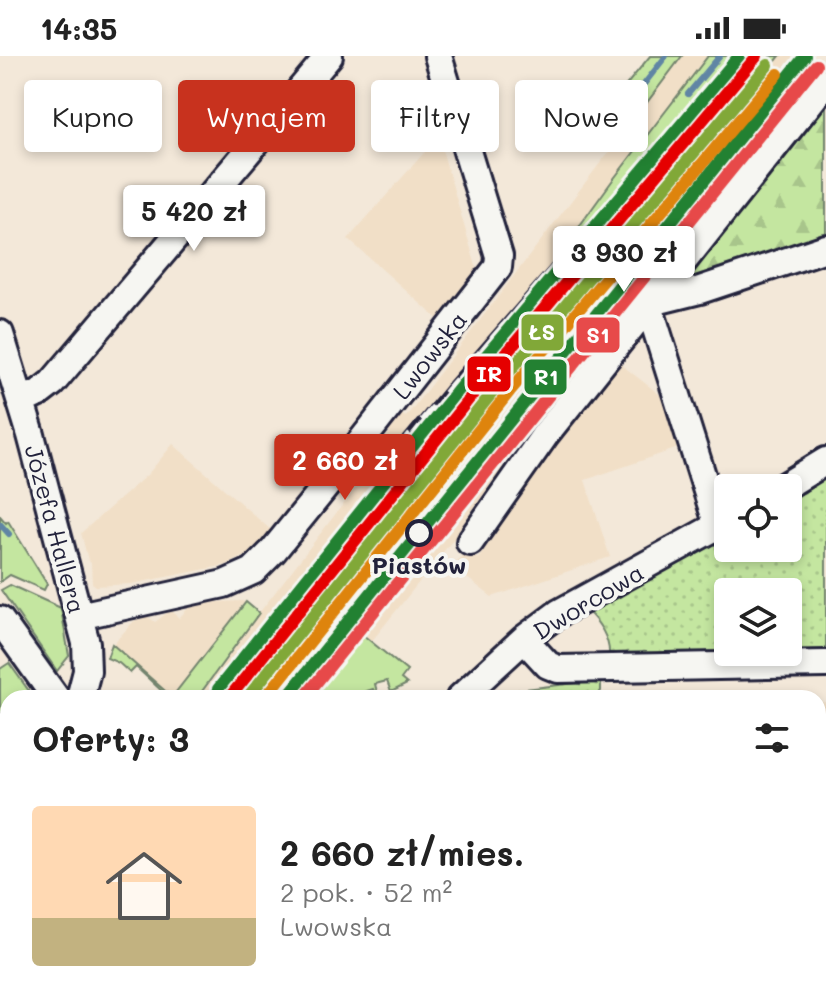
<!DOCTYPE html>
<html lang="pl">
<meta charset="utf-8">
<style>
body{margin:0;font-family:Mali,sans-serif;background:#f6f6f6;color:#222;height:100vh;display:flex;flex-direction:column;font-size:30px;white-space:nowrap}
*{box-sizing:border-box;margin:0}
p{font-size:26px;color:#767676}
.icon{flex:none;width:44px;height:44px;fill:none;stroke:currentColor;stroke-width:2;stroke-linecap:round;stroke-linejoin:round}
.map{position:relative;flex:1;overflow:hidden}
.panel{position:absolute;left:0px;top:634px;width:826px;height:314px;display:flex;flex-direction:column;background:#fff;border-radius:24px 24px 0 0;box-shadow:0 4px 12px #0003}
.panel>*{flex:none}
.hud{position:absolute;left:24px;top:24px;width:778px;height:72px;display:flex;gap:16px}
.tools{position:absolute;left:714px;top:418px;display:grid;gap:16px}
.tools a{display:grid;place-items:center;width:88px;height:88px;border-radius:8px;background:#fff;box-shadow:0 4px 12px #0003;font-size:40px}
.price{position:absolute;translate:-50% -68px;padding:0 18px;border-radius:8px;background:#fff;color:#222;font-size:26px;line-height:52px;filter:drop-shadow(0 2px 4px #0008)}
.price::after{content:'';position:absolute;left:50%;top:48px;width:24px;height:18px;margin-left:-12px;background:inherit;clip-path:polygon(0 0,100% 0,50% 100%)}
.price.current{background:#c8321e;color:#fff}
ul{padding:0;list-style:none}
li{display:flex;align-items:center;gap:24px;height:200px;padding:0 32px}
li+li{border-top:2px solid #e0e0e0}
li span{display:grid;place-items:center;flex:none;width:224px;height:160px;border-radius:8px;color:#555}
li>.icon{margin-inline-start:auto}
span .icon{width:96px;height:96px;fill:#fffc;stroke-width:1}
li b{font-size:34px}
h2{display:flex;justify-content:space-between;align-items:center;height:96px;padding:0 32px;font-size:34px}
.pill{padding:0 28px;border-radius:8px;background:#fff;box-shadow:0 4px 12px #0003;font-size:28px;line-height:72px}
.pill.current{background:#c8321e;color:#fff}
.status{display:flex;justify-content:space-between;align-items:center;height:56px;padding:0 40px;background:#fff;direction:ltr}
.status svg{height:22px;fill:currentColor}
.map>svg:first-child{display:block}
</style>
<div class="status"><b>14:35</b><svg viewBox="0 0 49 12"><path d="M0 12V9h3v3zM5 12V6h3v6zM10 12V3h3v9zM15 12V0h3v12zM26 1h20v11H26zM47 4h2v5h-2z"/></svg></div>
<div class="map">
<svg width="826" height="947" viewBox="0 0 826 947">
<defs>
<pattern id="forest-firs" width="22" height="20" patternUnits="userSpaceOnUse" patternTransform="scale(2)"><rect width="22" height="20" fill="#c4e6a0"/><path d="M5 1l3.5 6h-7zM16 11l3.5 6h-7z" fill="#a8c58b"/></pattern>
<pattern id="park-dots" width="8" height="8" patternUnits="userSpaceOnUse" patternTransform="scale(2)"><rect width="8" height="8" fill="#c4e6a0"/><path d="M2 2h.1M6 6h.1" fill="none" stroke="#a8c58b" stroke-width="1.8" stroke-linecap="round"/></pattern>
</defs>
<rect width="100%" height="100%" fill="#f3e8d9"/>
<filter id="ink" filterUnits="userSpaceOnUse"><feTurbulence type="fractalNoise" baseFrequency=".0125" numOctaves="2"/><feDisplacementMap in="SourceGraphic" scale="16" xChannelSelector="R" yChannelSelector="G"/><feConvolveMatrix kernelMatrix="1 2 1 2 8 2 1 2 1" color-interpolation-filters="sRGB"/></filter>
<g filter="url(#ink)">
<path fill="#f1dfc7" d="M682,0H708L612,125L551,210L730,0H821L490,429L489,439L371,586L362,580L311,642H197L259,557L382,398L377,393L390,377L385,372L398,357L406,361Z
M439,83L478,217L440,265L348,183L430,90Z
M619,307L668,345L684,390L585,424L610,501L492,541L453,511L466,494L478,503L567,371Z
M173,388L272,475L255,495L226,509L131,528L96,530L92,527L91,507L88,504L81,477L148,418Z
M242,545L246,546L172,641L113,588L134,565L147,560L155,566L171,554L179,562L193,547Z
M826,646V883L818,882V647Z
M8,899V940H62L56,947H0V909Z"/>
<path fill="#c4e6a0" stroke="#73846e" stroke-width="2" d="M650,0H682L645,49L623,33Z
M708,0H730L539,226L612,125Z
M770,0H780L587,239L576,231L444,393L440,390L590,207Z
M0,460L6,467L8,465L47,528L44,534L10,519L0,526Z
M10,529L61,552L69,600L57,615L1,534Z
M246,546L259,557L197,642H162L165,638L136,611L130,617L119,607L107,602L112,588L172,641Z
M363,579L407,615L401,623L407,628L391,636L387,625L375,628L378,640L376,641L373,633L364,636L366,642H311Z
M9,607L34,642H8V657H0V613Z
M826,799V947H514L513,940H818V882L823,881L818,800Z
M326,940H451L456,947H323L327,944Z"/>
<path fill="url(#forest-firs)" stroke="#73846e" stroke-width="2" d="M826,49V189L690,230L684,224Z"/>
<path fill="url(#park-dots)" stroke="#73846e" stroke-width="2" d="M826,414V595L788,596V536H728V596H776L609,599C610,583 599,566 587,555L728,472V492H788V437Z
M601,624V635L595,642H488L509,635Z"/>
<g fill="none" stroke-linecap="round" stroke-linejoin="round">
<path stroke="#6085a4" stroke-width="6" d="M688,38L720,0
M634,41L666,0
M0,468L9,478"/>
<g stroke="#22223b" stroke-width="32">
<path id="minor" d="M0,278L31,379L86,587L87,615L80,642
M22,345L39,337L52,327L329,0
M782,432L826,405
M718,470L648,247L700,234L826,192
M470,486L545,379L826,26
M79,560L224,528L253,515L273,495L334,420L498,211L499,200L438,0
M0,564L56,642
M524,583L548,609L558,613L826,608
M460,642L524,583L559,557L728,464
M0,747L8,738
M269,940L274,947
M466,940L471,947
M119,947L127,940"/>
</g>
<use href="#minor" stroke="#f6f6f2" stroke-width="26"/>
<g stroke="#22223b" stroke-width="9">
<path id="rail" d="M376,420L448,333L738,0"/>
</g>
<use href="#rail" stroke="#f6f6f2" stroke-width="6" stroke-dasharray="18" stroke-linecap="butt"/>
<g stroke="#f6f6f2" stroke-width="18">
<path id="rail-1" d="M286,642L805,0"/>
</g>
<g stroke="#f6f6f2" stroke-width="18">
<path id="rail-2" d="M229,642L489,318L757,0"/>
</g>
<g stroke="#f6f6f2" stroke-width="18">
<path id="rail-3" d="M304,642L816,9"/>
</g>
<g stroke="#f6f6f2" stroke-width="18">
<path id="rail-4" d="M247,642L500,327L768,9"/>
</g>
<g stroke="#f6f6f2" stroke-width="18">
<path id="rail-5" d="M218,633L478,309L739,0"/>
</g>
<g stroke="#f6f6f2" stroke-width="18">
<path id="rail-6" d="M265,642L510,335L778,18"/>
</g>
<use href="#rail-1" stroke="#238132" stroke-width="12"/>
<use href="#rail-2" stroke="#e50000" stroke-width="12"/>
<use href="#rail-3" stroke="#e74a4a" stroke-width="12"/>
<use href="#rail-4" stroke="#81a838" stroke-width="12"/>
<use href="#rail-5" stroke="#238132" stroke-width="12"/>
<use href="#rail-6" stroke="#de8409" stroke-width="12"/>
</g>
</g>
<circle fill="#f6f6f2" stroke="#22223b" stroke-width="4" cx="419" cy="477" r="12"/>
<g text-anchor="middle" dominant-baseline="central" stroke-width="8" stroke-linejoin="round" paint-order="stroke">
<g font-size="24" fill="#22223b" stroke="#f6f6f2">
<text transform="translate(429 299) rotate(-52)">Lwowska</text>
<text transform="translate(56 473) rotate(75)">Józefa Hallera</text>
<text transform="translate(588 545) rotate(-31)">Dworcowa</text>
</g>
<g font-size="24" font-weight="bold" fill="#22223b" stroke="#f6f6f2">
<text x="419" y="508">Piastów</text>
</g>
</g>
<g stroke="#f6f6f2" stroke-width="3">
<rect x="520" y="257" width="45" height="39" rx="8" fill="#81a838"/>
<rect x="575" y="260" width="46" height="38" rx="8" fill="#e74a4a"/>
<rect x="466" y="299" width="46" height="38" rx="8" fill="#e50000"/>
<rect x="523" y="302" width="45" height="38" rx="8" fill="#238132"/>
</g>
<g font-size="22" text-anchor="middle" font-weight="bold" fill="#fff">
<text x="542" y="284">ŁS</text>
<text x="598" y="287">S1</text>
<text x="489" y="326">IR</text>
<text x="546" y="329">R1</text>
</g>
</svg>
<div class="tools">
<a><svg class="icon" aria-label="locate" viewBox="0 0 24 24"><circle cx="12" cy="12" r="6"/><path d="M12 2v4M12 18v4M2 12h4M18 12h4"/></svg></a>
<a><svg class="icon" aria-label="layers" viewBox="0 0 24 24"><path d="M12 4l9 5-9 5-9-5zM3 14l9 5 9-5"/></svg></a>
</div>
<b class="price" style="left:194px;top:197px">5 420 zł</b>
<b class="price" style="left:624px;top:238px">3 930 zł</b>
<b class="price current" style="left:345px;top:446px">2 660 zł</b>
<div class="hud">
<a class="pill">Kupno</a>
<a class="pill current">Wynajem</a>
<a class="pill">Filtry</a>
<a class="pill">Nowe</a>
</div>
<section class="panel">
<h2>Oferty: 3<svg class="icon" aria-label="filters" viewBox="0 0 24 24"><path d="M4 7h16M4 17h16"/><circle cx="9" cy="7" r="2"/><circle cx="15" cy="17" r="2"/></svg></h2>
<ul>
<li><span style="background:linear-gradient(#ffd9b3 70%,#c2b280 0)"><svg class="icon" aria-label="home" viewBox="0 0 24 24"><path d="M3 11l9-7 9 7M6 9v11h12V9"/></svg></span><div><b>2 660 zł/mies.</b><p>2 pok. · 52 m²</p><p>Lwowska</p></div></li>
</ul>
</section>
</div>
